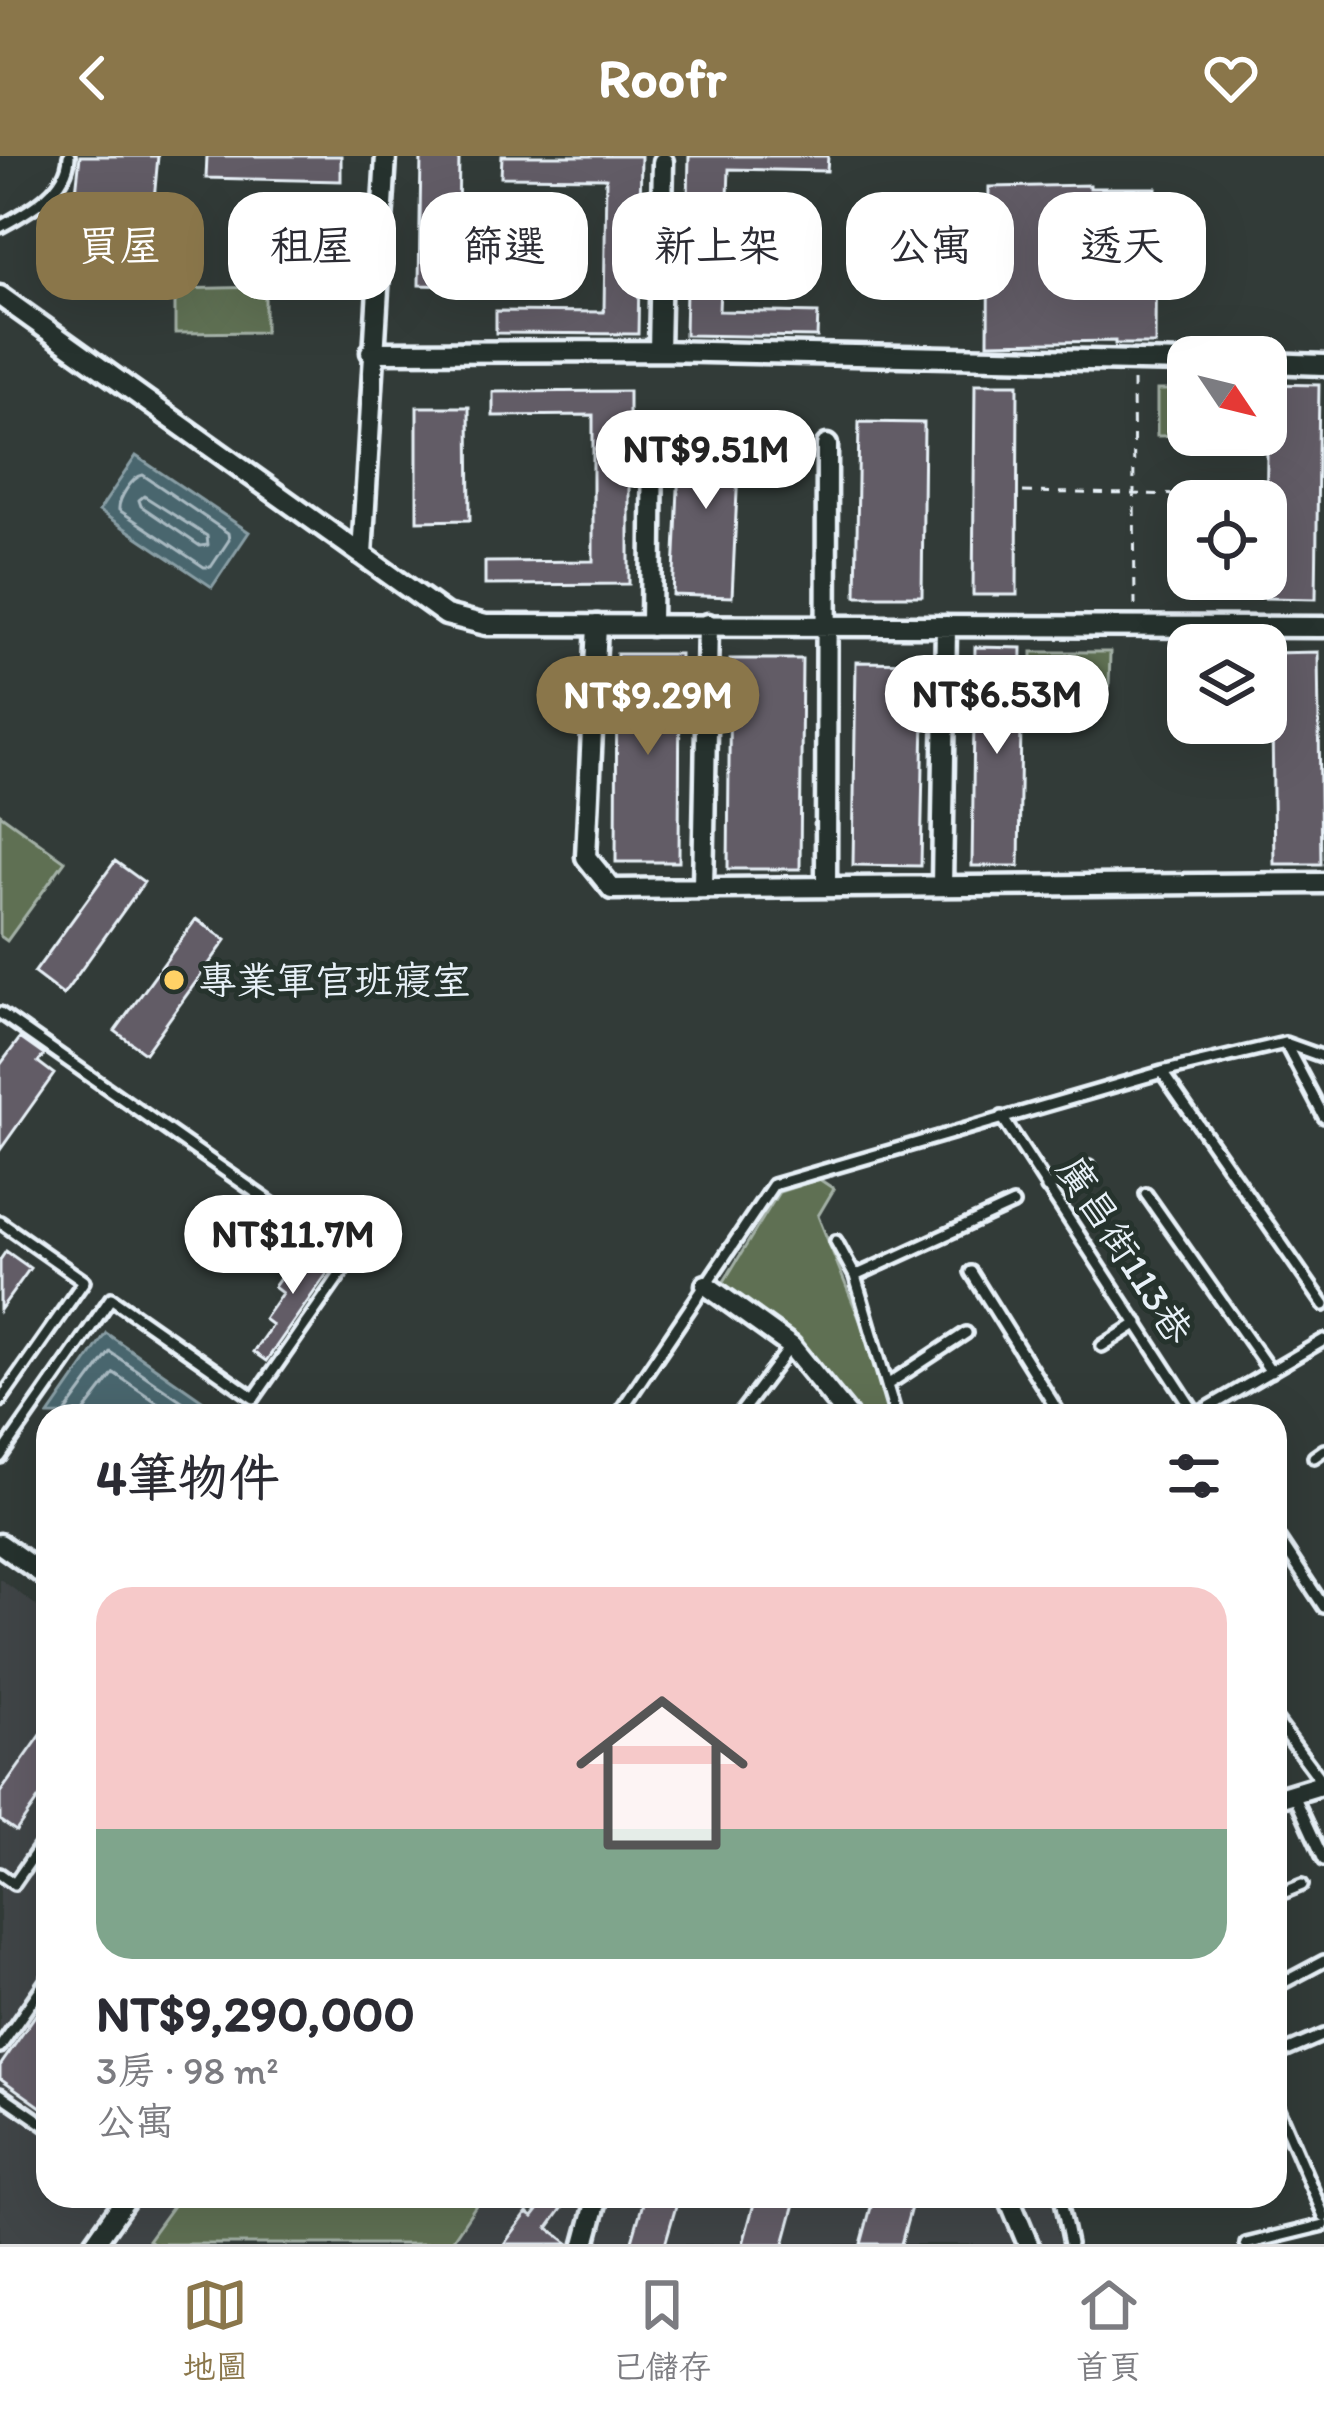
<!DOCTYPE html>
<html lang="zh-TW">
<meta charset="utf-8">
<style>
body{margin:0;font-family:Itim,"LXGW WenKai TC",sans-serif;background:#f2f2f3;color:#2b2b33;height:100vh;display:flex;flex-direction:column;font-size:45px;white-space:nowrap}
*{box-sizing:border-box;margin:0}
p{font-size:39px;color:#7c7c81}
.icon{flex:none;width:66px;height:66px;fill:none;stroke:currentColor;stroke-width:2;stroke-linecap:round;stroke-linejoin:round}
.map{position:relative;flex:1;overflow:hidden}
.details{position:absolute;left:36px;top:1248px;width:1251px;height:804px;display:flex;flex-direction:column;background:#fff;border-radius:36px;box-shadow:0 12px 48px #0002}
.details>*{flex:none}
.hud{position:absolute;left:36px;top:36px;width:1254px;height:108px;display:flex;gap:24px}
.needle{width:78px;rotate:125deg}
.tools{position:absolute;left:1167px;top:180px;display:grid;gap:24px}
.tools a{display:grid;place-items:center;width:120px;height:120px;border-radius:24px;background:#fff;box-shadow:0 12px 48px #0002;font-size:60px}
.price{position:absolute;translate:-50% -102px;padding:0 27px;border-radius:42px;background:#fff;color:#222;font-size:39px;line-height:78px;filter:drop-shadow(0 3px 6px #0008)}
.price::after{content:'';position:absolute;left:50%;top:72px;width:36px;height:27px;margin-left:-18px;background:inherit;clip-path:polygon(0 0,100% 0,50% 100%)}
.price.current{background:#8a764a;color:#fff}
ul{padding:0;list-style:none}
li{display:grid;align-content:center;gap:24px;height:636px;padding:0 60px}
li+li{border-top:3px solid #e1e1e2}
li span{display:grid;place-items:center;height:372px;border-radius:36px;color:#555}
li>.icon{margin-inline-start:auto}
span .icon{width:216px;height:216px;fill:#fffc;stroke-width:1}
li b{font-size:51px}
h2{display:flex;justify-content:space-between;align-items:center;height:144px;padding:0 60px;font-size:51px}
.pill{padding:0 42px;border-radius:36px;background:#fff;box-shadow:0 12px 48px #0002;font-size:42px;line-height:108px}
.pill.current{background:#8a764a;color:#fff}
header{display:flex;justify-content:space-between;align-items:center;height:156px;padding:0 60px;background:#8a764a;color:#fff;font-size:54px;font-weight:700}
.menu{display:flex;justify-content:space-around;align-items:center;height:168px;border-top:3px solid #e1e1e2;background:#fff;font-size:33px;color:#7c7c81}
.menu a{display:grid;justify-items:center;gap:6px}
.menu .current{color:#8a764a}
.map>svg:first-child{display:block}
</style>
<header><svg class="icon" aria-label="back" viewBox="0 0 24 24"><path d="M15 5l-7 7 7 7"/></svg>Roofr<svg class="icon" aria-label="heart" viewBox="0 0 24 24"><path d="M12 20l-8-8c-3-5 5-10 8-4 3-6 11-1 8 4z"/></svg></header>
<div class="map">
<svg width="1324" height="2088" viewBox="0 0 1324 2088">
<rect width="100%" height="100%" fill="#323b38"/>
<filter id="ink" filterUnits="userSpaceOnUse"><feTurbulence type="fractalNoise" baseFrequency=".00833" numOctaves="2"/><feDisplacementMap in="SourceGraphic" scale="24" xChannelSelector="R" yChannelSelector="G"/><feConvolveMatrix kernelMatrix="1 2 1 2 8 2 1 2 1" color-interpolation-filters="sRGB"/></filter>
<g filter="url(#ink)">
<path fill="#404546" d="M0,1423L48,1458V2040H1050L1060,2088H0Z"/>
<path fill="#5e7053" stroke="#a3b0a6" stroke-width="3" d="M265,131V176L175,177V133Z
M1157,234H1188V279H1239L1157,280Z
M1032,496H1110L1109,531H1032Z
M0,658L65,705L7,785L0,780Z
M819,1023L834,1033L818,1060L882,1219L890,1260H855L720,1132L779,1036Z
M180,2040H482L450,2088H154L148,2084Z"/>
<path fill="#49666e" stroke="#899ea5" stroke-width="3" d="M136,300L249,376L212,431L99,355Z
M106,1177L225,1260L49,1259Z"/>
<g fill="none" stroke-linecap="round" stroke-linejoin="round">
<path stroke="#a8b9c1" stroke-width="3" d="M143,319L228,377L229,384L211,411H204L119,354C118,343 132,321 143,319Z
M144,340L207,380L208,389L200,390L141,350L139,344Z
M63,1260L110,1196L204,1260
M81,1260L114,1217L177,1260"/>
</g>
<path fill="#625c66" stroke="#e8f1f8" stroke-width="3" d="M80,0H158L154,44L76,36Z
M207,0H341V25L206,22Z
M421,0H459L457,130L419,129Z
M502,0H641L638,178L496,177V155L604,156L606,22L501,21Z
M689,0H828L827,15L729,13L727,69L818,71L817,109L721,107L719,155L818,157L817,181L685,179Z
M1090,29V32H1156L1155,188H1115V185L988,187L989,31Z
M975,228H1018L1017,439H973Z
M1268,228L1319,229L1316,443L1265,442Z
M629,235V428L485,429V406L593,405V259L493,260V236Z
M417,251H469L470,364L417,365Z
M859,266L924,267L922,440H856Z
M681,270L740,273L732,441L673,439Z
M975,491L1022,492L1019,710H972Z
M1318,496L1321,708H1274L1271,497Z
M617,498H680L679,706H616Z
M730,503H802L800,713H728Z
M856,506L925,507L921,710L853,709Z
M115,705L144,726L63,839L34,817Z
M196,763L226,784L145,897L115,875Z
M20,882L44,899L38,906L54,918L0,994V909Z
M304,1089L333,1109L266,1205L253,1196L272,1169L264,1163L282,1137L274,1131Z
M6,1095L30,1112L0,1154V1104Z
M48,1569V1629L16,1675L0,1664V1637Z
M48,1841V1956L0,1922V1910Z
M549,2040H571L548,2072L570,2088H504L527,2057L533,2061Z
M645,2040H679L665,2088H631Z
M756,2040H797L784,2088H743Z
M874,2040H914L901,2088H861Z"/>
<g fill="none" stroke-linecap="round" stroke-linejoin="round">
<g stroke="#e8f1f8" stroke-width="18">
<path id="lane" d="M0,71C27,56 68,35 69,0
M0,857L351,1103L254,1242L111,1142L0,1301
M1285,887L1324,961
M1162,916L1324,1149
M1002,961L1197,1260
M1047,1032L1089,1011
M1146,1038L1271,1216
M0,1066L84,1125L0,1245
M836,1085L855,1120L896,1260
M971,1116L1061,1260
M855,1120L1013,1048
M1102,1190L1138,1167
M890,1227L966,1177
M617,1260L773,1029L1162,916L1285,887L1324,901
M738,1260L791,1190
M1194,1260L1324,1184
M1314,1301L1324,1294
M1275,1377L1324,1451
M1275,1563L1322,1626
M1294,1639L1324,1704
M0,1718L14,1728L48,1679
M1275,1740L1302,1729
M1275,1831L1324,1805
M0,1891L48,1822
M1275,1900L1324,1879
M0,1938L48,1971
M1275,1946L1324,2060
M1060,2040L1070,2088
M1246,2088L1324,2069"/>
</g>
<g stroke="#e8f1f8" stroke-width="27">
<path id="street" d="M0,140L446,459L486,469L1324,471
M659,195L663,6
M371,196L659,195L1188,206
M1266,207L1324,209
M362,399L386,0
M597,469L586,701L612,733L1324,727
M651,470L653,280
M942,730L946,470
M826,731L827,289
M703,732L708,468
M706,1129L791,1190L848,1260
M0,1388L48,1422
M1275,1643L1324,1628
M1008,2040L1028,2088
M94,2088L128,2040
M585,2088L598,2040"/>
</g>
<path stroke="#e8f1f8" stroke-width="3" stroke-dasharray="9 9" stroke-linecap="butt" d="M1133,225L1135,449
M1023,336L1243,340"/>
<use href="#lane" stroke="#26332d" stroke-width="9"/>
<use href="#street" stroke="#26332d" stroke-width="18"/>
</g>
</g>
<circle fill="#ffd166" stroke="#26332d" stroke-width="4.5" cx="174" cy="824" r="12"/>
<g text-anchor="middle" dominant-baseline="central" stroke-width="10" stroke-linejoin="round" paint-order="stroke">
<g font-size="39" fill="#e8f1f8" stroke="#26332d" text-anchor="start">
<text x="198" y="824">專業軍官班寢室</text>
</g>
<g font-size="39" fill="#e8f1f8" stroke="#26332d">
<text transform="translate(1125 1094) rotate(57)">廣昌街113巷</text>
</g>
</g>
</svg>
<div class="tools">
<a><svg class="needle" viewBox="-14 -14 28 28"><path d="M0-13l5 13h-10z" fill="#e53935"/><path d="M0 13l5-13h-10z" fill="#7c7c81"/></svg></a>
<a><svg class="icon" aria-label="locate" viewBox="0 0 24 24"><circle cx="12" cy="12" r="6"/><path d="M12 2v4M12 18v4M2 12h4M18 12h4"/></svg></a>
<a><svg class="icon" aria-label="layers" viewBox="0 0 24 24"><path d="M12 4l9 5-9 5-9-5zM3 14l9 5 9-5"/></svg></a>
</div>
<b class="price" style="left:706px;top:356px">NT$9.51M</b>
<b class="price" style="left:997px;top:601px">NT$6.53M</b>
<b class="price current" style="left:648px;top:602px">NT$9.29M</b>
<b class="price" style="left:293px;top:1141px">NT$11.7M</b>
<div class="hud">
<a class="pill current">買屋</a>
<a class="pill">租屋</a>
<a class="pill">篩選</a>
<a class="pill">新上架</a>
<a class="pill">公寓</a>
<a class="pill">透天</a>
</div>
<section class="details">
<h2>4筆物件<svg class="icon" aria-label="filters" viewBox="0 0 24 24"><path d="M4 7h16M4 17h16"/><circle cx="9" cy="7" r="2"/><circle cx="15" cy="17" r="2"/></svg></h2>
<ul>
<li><span style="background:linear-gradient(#f6c9c9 65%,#7fa58c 0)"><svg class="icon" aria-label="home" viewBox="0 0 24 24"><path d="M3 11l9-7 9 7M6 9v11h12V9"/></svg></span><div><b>NT$9,290,000</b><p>3房 · 98 m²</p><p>公寓</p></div></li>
</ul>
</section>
</div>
<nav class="menu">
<a class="current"><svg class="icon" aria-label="map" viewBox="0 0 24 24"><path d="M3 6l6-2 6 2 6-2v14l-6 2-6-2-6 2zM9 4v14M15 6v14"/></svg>地圖</a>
<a><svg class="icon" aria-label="saved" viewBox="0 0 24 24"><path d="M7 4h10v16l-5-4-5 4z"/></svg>已儲存</a>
<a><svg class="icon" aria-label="home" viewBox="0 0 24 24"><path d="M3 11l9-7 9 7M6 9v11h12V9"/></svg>首頁</a>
</nav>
